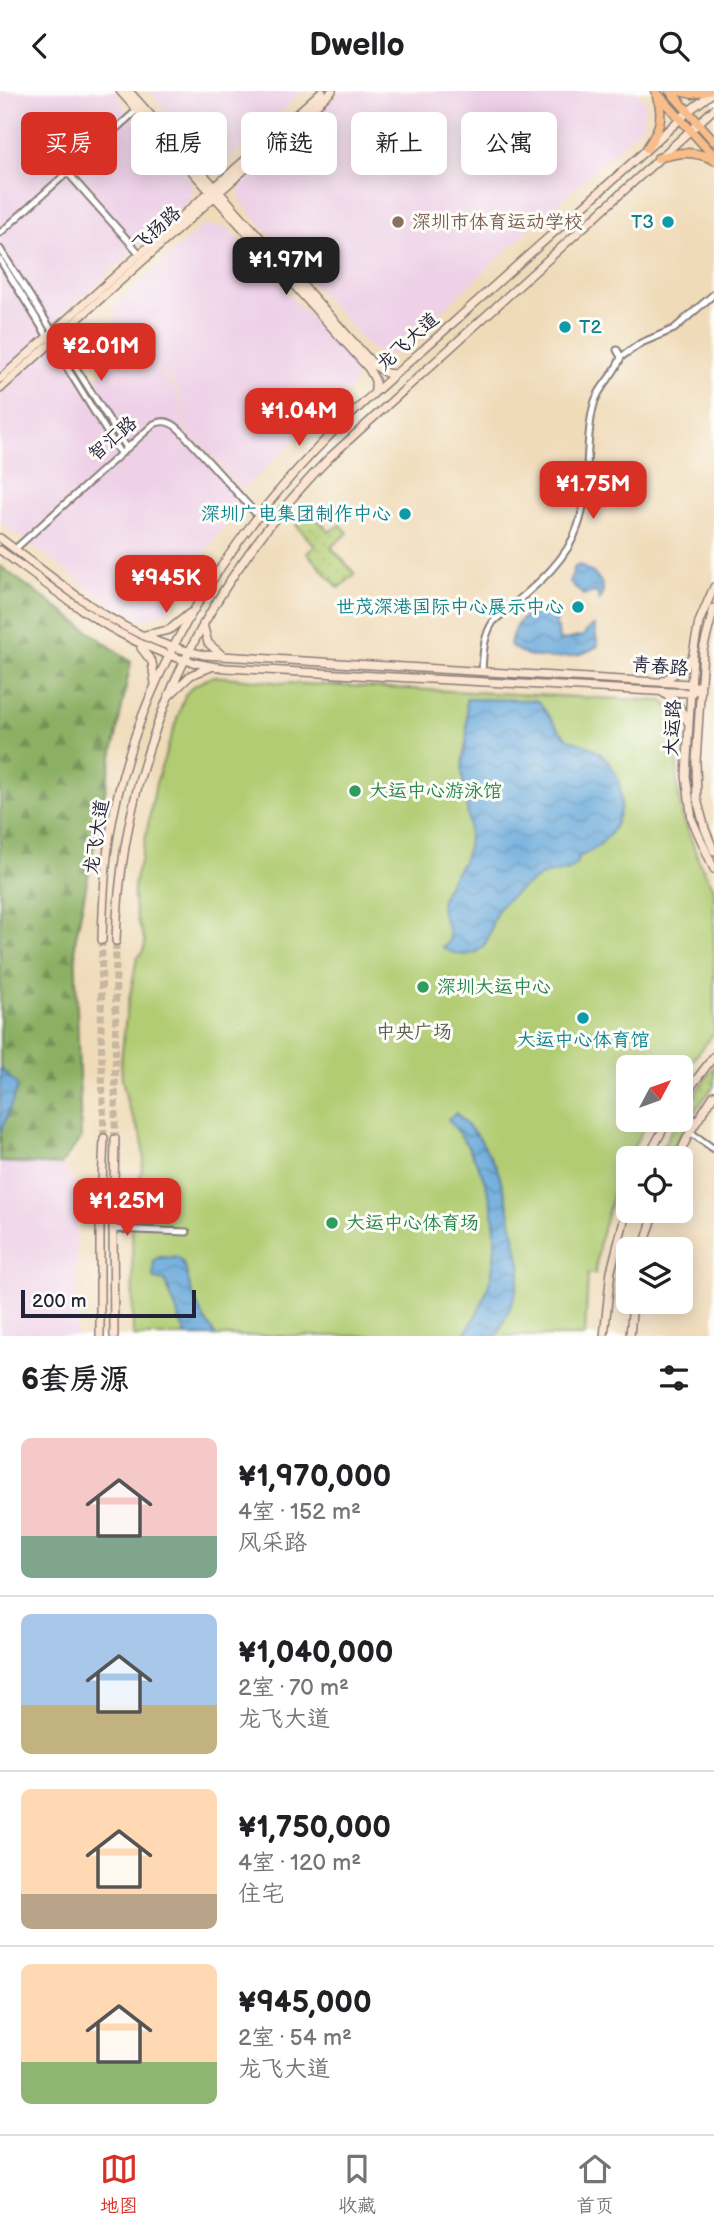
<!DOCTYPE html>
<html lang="zh">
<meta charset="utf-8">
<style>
body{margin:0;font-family:"Balsamiq Sans","LXGW WenKai TC",sans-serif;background:#f2f2f2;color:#202124;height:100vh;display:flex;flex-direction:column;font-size:26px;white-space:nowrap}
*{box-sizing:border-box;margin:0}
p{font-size:23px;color:#757577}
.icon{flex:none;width:38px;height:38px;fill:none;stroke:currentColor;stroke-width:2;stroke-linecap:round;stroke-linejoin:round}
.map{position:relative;height:1245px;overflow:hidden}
.drawer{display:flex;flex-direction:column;background:#fff;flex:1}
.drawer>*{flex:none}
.top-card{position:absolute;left:21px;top:21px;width:672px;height:63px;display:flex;gap:14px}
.needle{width:46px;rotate:49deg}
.buttons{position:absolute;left:616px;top:964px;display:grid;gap:14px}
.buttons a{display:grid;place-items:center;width:77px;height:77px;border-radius:10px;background:#fff;box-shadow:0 4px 18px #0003;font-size:35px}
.scale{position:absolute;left:21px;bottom:18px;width:175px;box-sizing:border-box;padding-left:7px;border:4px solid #22223b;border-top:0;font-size:19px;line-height:24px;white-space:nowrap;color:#22223b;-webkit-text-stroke:5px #fdfcf7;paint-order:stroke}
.price{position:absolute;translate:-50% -60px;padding:0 16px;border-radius:14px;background:#d93025;color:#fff;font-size:23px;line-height:46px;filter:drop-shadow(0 2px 4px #0008)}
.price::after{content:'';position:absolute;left:50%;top:42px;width:21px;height:16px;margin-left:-10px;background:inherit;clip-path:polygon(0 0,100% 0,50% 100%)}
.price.selected{background:#222;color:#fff}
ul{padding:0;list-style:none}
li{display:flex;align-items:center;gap:21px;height:175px;padding:0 21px}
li+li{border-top:2px solid #e0e0e0}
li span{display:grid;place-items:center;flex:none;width:196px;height:140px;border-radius:10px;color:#555}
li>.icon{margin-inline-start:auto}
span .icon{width:84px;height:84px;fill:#fffc;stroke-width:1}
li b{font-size:30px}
h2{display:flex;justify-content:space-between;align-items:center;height:84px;padding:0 21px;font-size:30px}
.chip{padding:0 24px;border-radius:10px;background:#fff;box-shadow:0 4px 18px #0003;font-size:24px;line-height:63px}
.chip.selected{background:#d93025;color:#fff}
header{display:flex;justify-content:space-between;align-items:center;height:91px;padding:0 21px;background:#fff;font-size:32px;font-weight:700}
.tab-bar{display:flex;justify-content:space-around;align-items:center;height:98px;border-top:2px solid #e0e0e0;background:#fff;font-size:19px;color:#757577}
.tab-bar a{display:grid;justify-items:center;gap:4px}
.tab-bar .selected{color:#d93025}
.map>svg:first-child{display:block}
</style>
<header><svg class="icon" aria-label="back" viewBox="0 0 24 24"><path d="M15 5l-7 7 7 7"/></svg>Dwello<svg class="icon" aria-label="search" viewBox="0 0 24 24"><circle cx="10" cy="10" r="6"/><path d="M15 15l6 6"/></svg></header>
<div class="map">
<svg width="714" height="1245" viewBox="0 0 714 1245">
<defs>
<pattern id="green-dots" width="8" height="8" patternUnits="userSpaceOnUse" patternTransform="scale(1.75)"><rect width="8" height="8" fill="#b1cc72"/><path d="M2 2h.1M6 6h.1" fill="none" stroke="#98af64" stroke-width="1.8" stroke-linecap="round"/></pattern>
<pattern id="forest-firs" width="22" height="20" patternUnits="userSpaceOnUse" patternTransform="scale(1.75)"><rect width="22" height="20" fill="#8cb064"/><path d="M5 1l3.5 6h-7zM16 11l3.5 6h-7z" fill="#728f54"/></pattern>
<pattern id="water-waves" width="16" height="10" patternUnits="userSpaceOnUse" patternTransform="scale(1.75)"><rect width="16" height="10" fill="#67a9db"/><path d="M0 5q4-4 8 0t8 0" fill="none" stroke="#5489b3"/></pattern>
</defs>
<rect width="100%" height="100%" fill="#fdfcf7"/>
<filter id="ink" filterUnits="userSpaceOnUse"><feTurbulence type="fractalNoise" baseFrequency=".0143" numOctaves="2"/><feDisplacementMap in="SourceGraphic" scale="14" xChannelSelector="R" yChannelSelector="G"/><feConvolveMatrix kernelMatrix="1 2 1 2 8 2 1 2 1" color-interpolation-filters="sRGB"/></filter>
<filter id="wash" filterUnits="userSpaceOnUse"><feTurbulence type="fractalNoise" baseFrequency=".00686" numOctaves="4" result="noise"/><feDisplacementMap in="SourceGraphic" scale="28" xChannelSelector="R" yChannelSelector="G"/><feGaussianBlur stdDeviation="1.57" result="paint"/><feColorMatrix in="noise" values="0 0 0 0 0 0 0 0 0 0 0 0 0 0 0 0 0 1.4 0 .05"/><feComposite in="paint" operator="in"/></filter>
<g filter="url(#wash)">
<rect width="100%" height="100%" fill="#f0dbb9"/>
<path fill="#eed0e7" d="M0,0H115L128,22L192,91L190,108L53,233L95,288L136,255L177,301L188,340L247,406L202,465L168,520L142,529L101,506L0,431Z
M149,0H303L226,70H208Z
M342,0H636L646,11L642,35L395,263L372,260L240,110V94Z
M203,134L227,136L353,273L356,292L243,398L189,340L179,300L113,226L114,216Z
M0,1071L61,1074L76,1094L77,1245H0Z"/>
<path fill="url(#green-dots)" stroke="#6a7756" stroke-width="2" d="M311,420L329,441L340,433L348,442L331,456L355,483L339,497L307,462L315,455L296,434Z
M714,976V995L688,1029L669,1067H657L677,1029H681V1023Z"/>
<path fill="url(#forest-firs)" stroke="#576950" stroke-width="2" d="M0,475L131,571L75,851L81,1047L61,1074L0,1071Z"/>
<path fill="#b1cc72" stroke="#6a7756" stroke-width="2" d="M213,585L284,592L663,610L678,625L677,695L682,723L700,773L714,797V942L681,984V976H628V1029H648L618,1085L600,1149L595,1183H588L585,1245H133L132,1121L136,1100L144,1070L142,1047L128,1015L122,988L121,970L126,925L137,867C141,864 145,858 145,853C145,847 140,837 138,831C132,812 132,788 141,770L156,692L185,604L193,595Z"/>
<path fill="url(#water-waves)" stroke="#44668b" stroke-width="2" d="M579,474C593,480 611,494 599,509L597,501L583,504L570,491L574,477Z
M544,518L552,519L558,525L555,536L558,537L559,550L583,545L589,537L594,535L598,555C577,569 530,573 510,554C513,534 524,521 544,518Z
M466,608L535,609L539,611C547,622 555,636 565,645C572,652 582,652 590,656C618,670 629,706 615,734C609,747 594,761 580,765C570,790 556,776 539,786C528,793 508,806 500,816C492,825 492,836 488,847C479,867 459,868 442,856C460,847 439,828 441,813C443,791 465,777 468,755C472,730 463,704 462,679C462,669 464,661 466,652C468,637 467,623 466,608Z
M0,977L18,995L0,1043Z
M456,1022L480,1048L497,1077L507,1109L521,1178L515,1205L497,1245H463C513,1175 502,1093 448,1028Z
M159,1166L179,1167C188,1177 187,1188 191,1199C197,1216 206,1231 216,1245H186L165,1190L153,1188L154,1169Z"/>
</g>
<g filter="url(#ink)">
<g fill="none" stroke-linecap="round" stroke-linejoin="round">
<path stroke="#c7b6a0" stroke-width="7" stroke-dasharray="7 3.5" stroke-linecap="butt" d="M102,849L101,940L104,1047
M115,1048L116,850"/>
<g stroke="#897e7a" stroke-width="9">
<path id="street" d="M68,82L140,163
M0,142L137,19
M0,158L127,357
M0,169L120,362
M621,266L641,252L674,238L714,203
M15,458L154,333C164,328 172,331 180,339L259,426
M482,581C483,564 483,546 493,531C523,504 565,476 578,435C591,398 584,355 593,317C597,296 615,285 621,266L617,259
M690,1041L714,1058
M113,1138L187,1141"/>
</g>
<g stroke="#897e7a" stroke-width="10">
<path id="secondary" d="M120,0L369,278L375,289V301
M129,0L374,274L386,282L395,283
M0,288L322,0
M0,298L332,0
M0,447C50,484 99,528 158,551C173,557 189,560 204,564L690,593L700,597
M0,459C70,510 136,568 226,577L690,602L700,597
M714,496L699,531L693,563L686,685L692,729L714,778
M714,517L703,559L696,671L697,708L705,738L714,760
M203,533L208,552L223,565
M145,544L169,539L190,522
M141,557L152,571L155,593
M663,590L679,580L691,567
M662,601L677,612L687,630
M170,604L191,584L211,576
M102,849C103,815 104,782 109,749C133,593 223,451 332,342C371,303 413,268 454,231C532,160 612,91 690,19L714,1
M116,850C121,663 200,499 329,367L714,18
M681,1009L714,965
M647,1068L668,1029
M677,1068L690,1041L714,1004
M643,1158L655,1120
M100,1245V1137L104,1047
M114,1245L113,1138L115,1048
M604,1245L611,1180L628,1114
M630,1245L633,1211"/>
</g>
<g stroke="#897e7a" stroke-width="11">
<path id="primary" d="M655,0L714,65
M670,0L714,50
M679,0L692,3L708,0
M647,57C658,41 665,26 657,6
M658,67C679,61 694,59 714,69"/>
</g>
<use href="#street" stroke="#fff" stroke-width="5"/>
<use href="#secondary" stroke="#fce5d0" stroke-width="7"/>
<use href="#primary" stroke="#f8bd89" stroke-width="8"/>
</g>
</g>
<circle fill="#8d6e63" stroke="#fdfcf7" stroke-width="2.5" cx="398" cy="131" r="7"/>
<g fill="#0f9aa8" stroke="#fdfcf7" stroke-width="2.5">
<circle cx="668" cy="131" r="7"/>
<circle cx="565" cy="236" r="7"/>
<circle cx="405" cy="423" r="7"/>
<circle cx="578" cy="516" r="7"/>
<circle cx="583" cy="927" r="7"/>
</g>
<g fill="#2e9e5b" stroke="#fdfcf7" stroke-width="2.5">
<circle cx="355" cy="700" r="7"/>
<circle cx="423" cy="896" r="7"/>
<circle cx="332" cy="1132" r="7"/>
</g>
<g text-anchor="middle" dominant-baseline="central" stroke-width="6" stroke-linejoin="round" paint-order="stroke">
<g font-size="19" fill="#785e54" stroke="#fdfcf7" text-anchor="start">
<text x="412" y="131">深圳市体育运动学校</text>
</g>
<g font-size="19" fill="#0d838f" stroke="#fdfcf7" text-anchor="end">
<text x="654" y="131">T3</text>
<text x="579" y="236" text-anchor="start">T2</text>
<text x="391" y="423">深圳广电集团制作中心</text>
<text x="564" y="516">世茂深港国际中心展示中心</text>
<text x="583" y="949" text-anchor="middle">大运中心体育馆</text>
</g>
<g font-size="19" fill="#22223b" stroke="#fdfcf7">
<text transform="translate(157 138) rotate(-42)">飞扬路</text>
<text transform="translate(408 251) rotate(-42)">龙飞大道</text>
<text transform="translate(113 348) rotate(-41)">智汇路</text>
<text transform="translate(660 576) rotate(5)">青春路</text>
<text transform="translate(673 637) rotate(-87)">大运路</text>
<text transform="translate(97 746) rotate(-81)">龙飞大道</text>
</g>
<g font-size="19" fill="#27864d" stroke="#fdfcf7" text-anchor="start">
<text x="369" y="700">大运中心游泳馆</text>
<text x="437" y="896">深圳大运中心</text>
<text x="346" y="1132">大运中心体育场</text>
</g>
<g font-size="19" fill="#545e4e" stroke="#fdfcf7">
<text x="414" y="941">中央广场</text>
</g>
</g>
</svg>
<div class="buttons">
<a><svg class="needle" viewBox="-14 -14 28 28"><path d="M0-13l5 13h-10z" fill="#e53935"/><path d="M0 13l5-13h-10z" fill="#757577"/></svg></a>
<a><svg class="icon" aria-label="locate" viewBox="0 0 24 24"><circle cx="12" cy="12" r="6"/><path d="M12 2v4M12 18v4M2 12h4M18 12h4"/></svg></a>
<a><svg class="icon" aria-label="layers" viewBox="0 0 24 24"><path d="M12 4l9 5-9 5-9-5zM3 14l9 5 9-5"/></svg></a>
</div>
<div class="scale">200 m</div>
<b class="price selected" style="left:286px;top:206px">¥1.97M</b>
<b class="price" style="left:101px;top:292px">¥2.01M</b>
<b class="price" style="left:299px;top:357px">¥1.04M</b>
<b class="price" style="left:593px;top:430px">¥1.75M</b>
<b class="price" style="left:166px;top:524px">¥945K</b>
<b class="price" style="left:127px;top:1147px">¥1.25M</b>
<div class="top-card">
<a class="chip selected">买房</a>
<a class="chip">租房</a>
<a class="chip">筛选</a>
<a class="chip">新上</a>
<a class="chip">公寓</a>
</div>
</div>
<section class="drawer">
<h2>6套房源<svg class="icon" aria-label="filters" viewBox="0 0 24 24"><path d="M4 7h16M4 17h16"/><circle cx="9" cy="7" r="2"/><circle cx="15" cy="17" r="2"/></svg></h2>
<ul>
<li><span style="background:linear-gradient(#f6c9c9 70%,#7fa58c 0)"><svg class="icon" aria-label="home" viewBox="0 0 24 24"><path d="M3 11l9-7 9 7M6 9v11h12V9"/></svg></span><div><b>¥1,970,000</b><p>4室 · 152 m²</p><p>风采路</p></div></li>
<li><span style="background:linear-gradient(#a9c7e8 65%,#c2b280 0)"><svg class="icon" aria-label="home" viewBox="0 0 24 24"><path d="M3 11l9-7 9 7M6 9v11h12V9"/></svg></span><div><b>¥1,040,000</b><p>2室 · 70 m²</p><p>龙飞大道</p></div></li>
<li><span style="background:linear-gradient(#ffd9b3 75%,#b9a48a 0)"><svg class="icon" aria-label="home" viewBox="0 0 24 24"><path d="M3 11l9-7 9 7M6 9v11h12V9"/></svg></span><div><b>¥1,750,000</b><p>4室 · 120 m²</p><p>住宅</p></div></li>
<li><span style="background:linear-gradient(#ffd9b3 70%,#8fb573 0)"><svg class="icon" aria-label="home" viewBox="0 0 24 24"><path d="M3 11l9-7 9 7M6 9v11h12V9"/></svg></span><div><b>¥945,000</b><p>2室 · 54 m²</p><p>龙飞大道</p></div></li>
</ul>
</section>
<nav class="tab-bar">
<a class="selected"><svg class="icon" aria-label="map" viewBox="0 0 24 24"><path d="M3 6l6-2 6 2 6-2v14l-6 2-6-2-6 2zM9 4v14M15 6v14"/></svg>地图</a>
<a><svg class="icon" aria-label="saved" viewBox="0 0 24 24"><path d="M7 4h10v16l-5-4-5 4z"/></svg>收藏</a>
<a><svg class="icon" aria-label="home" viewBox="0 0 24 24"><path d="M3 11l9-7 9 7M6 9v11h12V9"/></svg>首页</a>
</nav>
